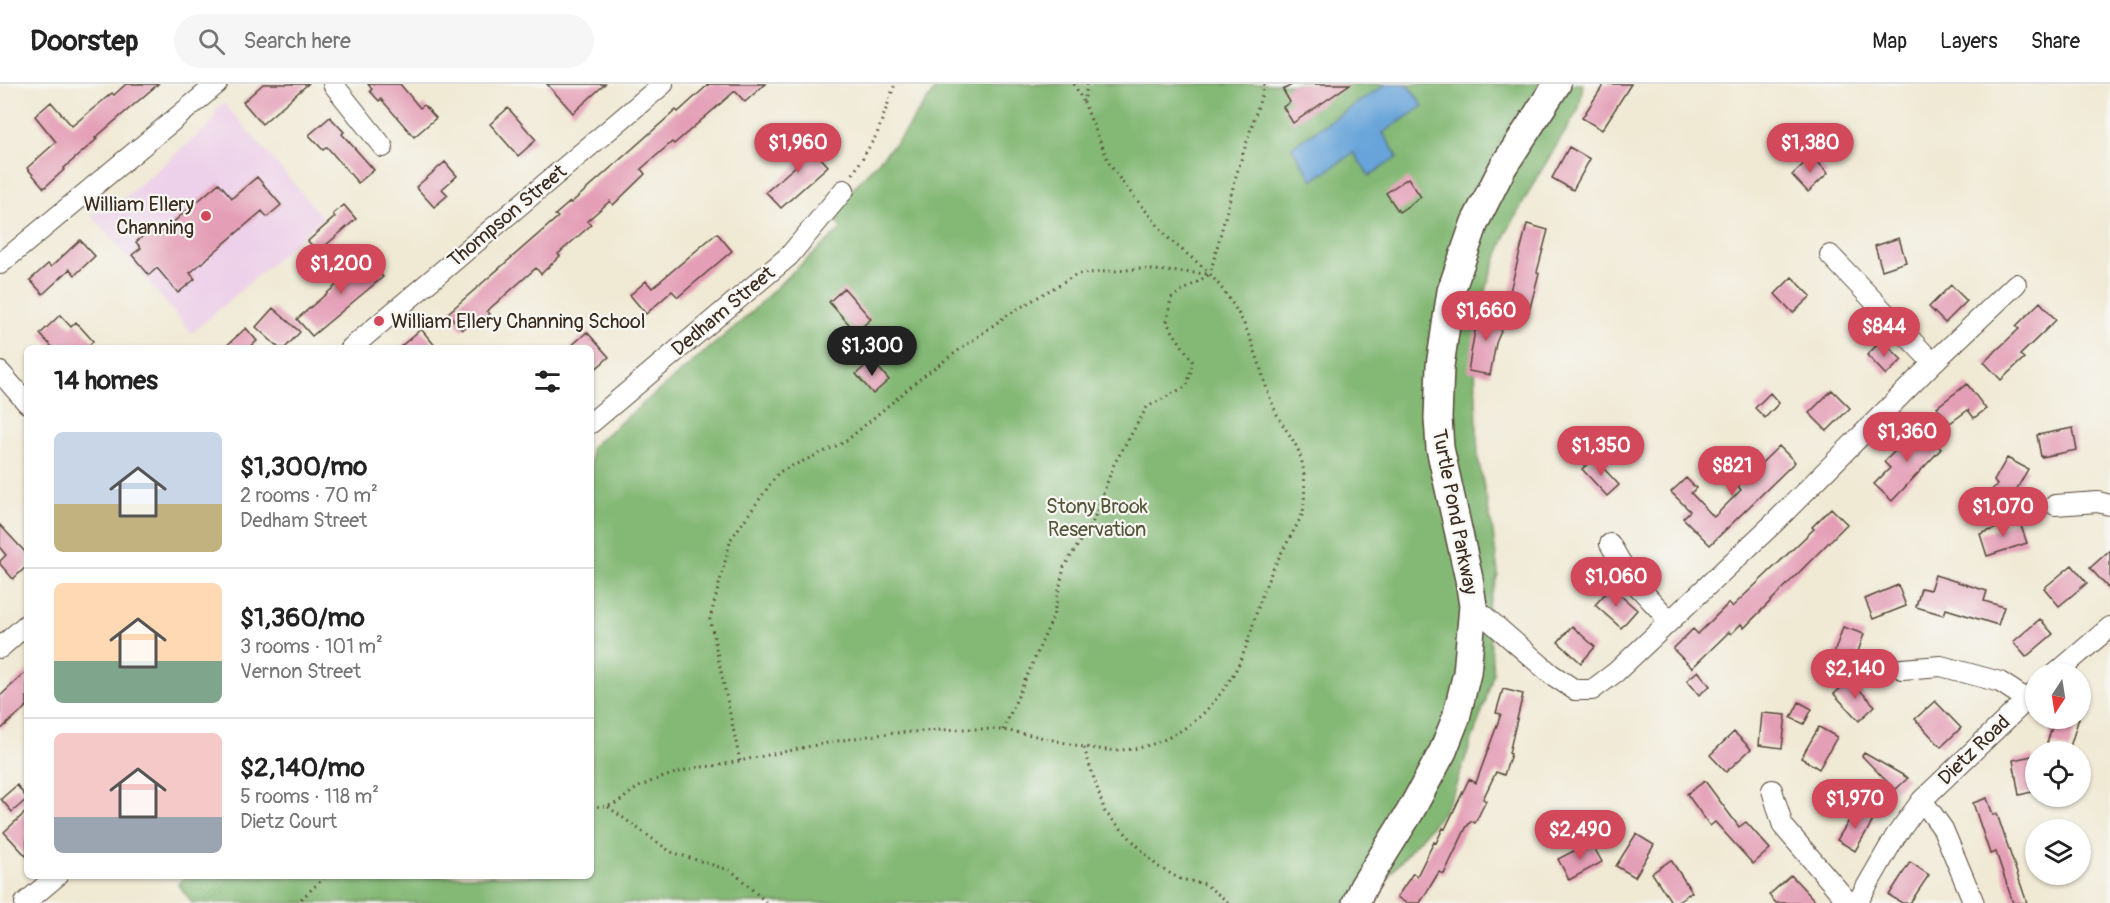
<!DOCTYPE html>
<meta charset="utf-8">
<style>
body{margin:0;font-family:Pangolin,sans-serif;background:#f6f6f6;color:#222;height:100vh;display:flex;flex-direction:column;font-size:22px;white-space:nowrap}
*{box-sizing:border-box;margin:0}
p{font-size:20px;color:#767676}
.icon{flex:none;width:33px;height:33px;fill:none;stroke:currentColor;stroke-width:2;stroke-linecap:round;stroke-linejoin:round}
.map{position:relative;flex:1;overflow:hidden}
.details{position:absolute;left:24px;top:261px;width:570px;height:534px;display:flex;flex-direction:column;background:#fff;border-radius:9px;box-shadow:0 2px 4px #0004}
.details>*{flex:none}
.needle{width:39px;rotate:192deg}
.tools{position:absolute;left:2025px;top:579px;display:grid;gap:12px}
.tools a{display:grid;place-items:center;width:66px;height:66px;border-radius:50%;background:#fff;box-shadow:0 2px 4px #0004;font-size:30px}
.price{position:absolute;translate:-50% -51px;padding:0 14px;border-radius:21px;background:#d1495b;color:#fff;font-size:20px;line-height:39px;filter:drop-shadow(0 2px 3px #0008)}
.price::after{content:'';position:absolute;left:50%;top:36px;width:18px;height:14px;margin-left:-9px;background:inherit;clip-path:polygon(0 0,100% 0,50% 100%)}
.price.active{background:#222;color:#fff}
ul{padding:0;list-style:none}
li{display:flex;align-items:center;gap:18px;height:150px;padding:0 30px}
li+li{border-top:2px solid #e0e0e0}
li span{display:grid;place-items:center;flex:none;width:168px;height:120px;border-radius:9px;color:#555}
li>.icon{margin-inline-start:auto}
span .icon{width:72px;height:72px;fill:#fffc;stroke-width:1}
li b{font-size:26px}
h2{display:flex;justify-content:space-between;align-items:center;height:72px;padding:0 30px;font-size:26px}
header{display:flex;align-items:center;gap:36px;box-sizing:border-box;height:84px;padding:0 30px;background:#fff;border-bottom:2px solid #e0e0e0}
header strong{font-size:28px}
nav{display:flex;gap:33px;margin-inline-start:auto;font-size:21px}
.search{width:420px;height:54px;background:#f6f6f6;display:flex;align-items:center;gap:15px;box-sizing:border-box;padding:0 21px;border-radius:33px;color:#767676;font-size:22px}
.map>svg:first-child{display:block}
</style>
<header>
<strong>Doorstep</strong>
<div class="search"><svg class="icon" aria-label="search" viewBox="0 0 24 24"><circle cx="10" cy="10" r="6"/><path d="M15 15l6 6"/></svg>Search here</div>
<nav><a>Map</a><a>Layers</a><a>Share</a></nav>
</header>
<div class="map">
<svg width="2110" height="819" viewBox="0 0 2110 819">
<rect width="100%" height="100%" fill="#f6f6f2"/>
<filter id="ink" filterUnits="userSpaceOnUse"><feTurbulence type="fractalNoise" baseFrequency=".0167" numOctaves="2"/><feDisplacementMap in="SourceGraphic" scale="12" xChannelSelector="R" yChannelSelector="G"/><feConvolveMatrix kernelMatrix="1 2 1 2 8 2 1 2 1" color-interpolation-filters="sRGB"/></filter>
<filter id="wash" filterUnits="userSpaceOnUse"><feTurbulence type="fractalNoise" baseFrequency=".008" numOctaves="4" result="noise"/><feDisplacementMap in="SourceGraphic" scale="24" xChannelSelector="R" yChannelSelector="G"/><feGaussianBlur stdDeviation="1.35" result="paint"/><feColorMatrix in="noise" values="0 0 0 0 0 0 0 0 0 0 0 0 0 0 0 0 0 1.4 0 .05"/><feComposite in="paint" operator="in"/></filter>
<g filter="url(#wash)">
<rect width="100%" height="100%" fill="#f0e9d4"/>
<path fill="#edd0e9" d="M224,19L323,134L192,249L90,130L109,127L213,38L216,25Z"/>
<path fill="#83b874" stroke="#5f7149" stroke-width="1.5" d="M939,0H1583L1579,25L1539,90L1507,148L1490,192L1480,228L1475,280L1478,374L1493,448L1498,490L1488,523L1493,590L1485,619L1453,709L1442,729L1390,790L1375,819H192L178,800L187,792H591V363L743,236L787,193L841,145L832,127L899,55Z"/>
<path fill="#68a4d9" stroke="#52677c" stroke-width="1.5" d="M1386,0H1408L1423,22L1383,49L1398,73L1369,92L1354,69L1313,96L1291,63Z"/>
<g id="blocks">
<path fill="#e49eb6" d="M126,0H158L95,54L97,55L64,84L65,85L44,104L27,84L56,58L35,32L51,18L72,42L112,9L114,11Z
M263,0H308L262,40L243,18Z
M368,0H400L420,24L424,21L436,34L414,53L381,15L379,17L370,7L372,5Z
M547,0H605L573,29Z
M709,0H765L745,18L735,7L674,60L672,58L641,85L645,90L613,121L610,117L587,137L591,141L558,170L560,172L541,190L536,184L487,227L490,230L478,241L474,236L462,246L448,229L558,133L555,131L570,118L571,119L676,26L678,28Z
M1293,0H1350L1293,39L1283,23L1290,18L1283,6Z
M1604,0H1631L1602,46L1582,34Z
M508,24L536,56L518,72L490,40Z
M330,33L344,48L342,50L374,86L358,99L327,63L323,66L309,51Z
M803,54L828,82L781,124L766,108L798,80L788,68Z
M1569,63L1590,75L1573,106L1552,94Z
M1812,72L1828,89L1808,108L1792,91Z
M445,78L457,92L442,105L448,111L434,123L416,103Z
M257,93L281,121L267,133L262,127L190,189L195,195L178,209L157,184L149,191L132,171L141,164L136,158L151,145L157,152L219,99L232,114Z
M1408,94L1421,113L1399,128L1386,109Z
M344,121L356,135L318,168L308,157L335,133L333,130Z
M1527,140L1548,146L1537,188L1539,189L1530,224L1507,219Z
M717,149L732,167L678,213L672,207L646,230L630,211L646,197L652,204Z
M1899,154L1906,178L1882,186L1875,162Z
M80,156L95,172L75,191L70,185L43,210L30,196L48,180L51,183Z
M361,168L383,193L312,252L297,235L355,185L349,179Z
M1792,193L1811,212L1793,229L1775,210Z
M1951,201L1967,217L1945,239L1929,223Z
M844,204L871,235L856,248L829,218Z
M2040,218L2056,236L2020,271L2024,274L2001,296L1984,278L2019,245L2016,242Z
M273,224L300,248L285,264H279L256,243Z
M1484,224L1507,233L1496,259L1490,291L1468,287L1475,246Z
M60,231L71,243L76,238L93,257L87,264H53L40,250Z
M246,244L257,257L249,264H224Z
M421,245L437,264H399Z
M587,248L609,273L591,289V264H569Z
M1882,256L1902,276L1886,291L1867,271Z
M872,276L889,296L873,310L856,290Z
M1967,300L1986,325L1974,334L1968,326L1950,339L1937,323Z
M1832,306L1850,324L1827,347L1809,329Z
M1770,309L1779,319L1765,334L1755,324Z
M1919,343L1941,365L1892,417L1874,400L1890,384L1884,378Z
M2073,344L2077,366L2041,373L2037,351Z
M1779,362L1795,378L1710,461L1683,434L1690,427L1671,408L1686,394L1696,404L1691,409L1714,433L1741,406L1738,402Z
M1594,374L1619,401L1607,412L1582,385Z
M2007,374L2028,385L2009,419L1988,409L1997,401L1994,397Z
M1831,424L1847,440L1744,544L1741,540L1731,550L1729,548L1692,584L1673,565L1693,545L1698,550L1729,519L1732,523L1814,445L1812,443Z
M2019,436L2027,459L1987,472L1980,450Z
M0,441L27,470V482L13,495L0,480V477L6,471L0,464Z
M2110,466V506L2090,484Z
M2072,481L2087,499L2059,522L2044,504Z
M1935,491L1987,507L1984,517L2004,523L1998,541L1946,525L1944,531L1916,523L1921,504L1930,506Z
M1898,501L1906,522L1873,535L1865,515Z
M1611,503L1637,526L1621,544L1595,521Z
M2040,535L2053,550L2026,573L2013,558Z
M1572,542L1595,563L1581,579L1558,558Z
M1843,543L1864,550L1853,583L1832,575Z
M27,587V622L0,646V612Z
M1698,587L1710,602L1699,611L1687,596Z
M1850,596L1875,622L1859,637L1834,610Z
M1503,605L1523,610L1509,669L1511,670L1504,691L1496,688L1483,715L1486,717L1475,739L1471,737L1466,744L1444,790L1439,788L1420,819H1406L1397,813L1413,789L1417,792L1434,758L1436,759L1443,744L1445,745L1469,695L1476,699L1501,630L1496,629Z
M1935,617L1961,644L1941,663L1915,635Z
M1799,618L1812,625L1804,640L1791,634Z
M1762,629L1786,631L1782,664L1759,661Z
M2055,634H2079L2069,666L2047,659Z
M1819,643L1837,653L1819,685L1801,674Z
M1734,648L1751,665L1726,688L1710,671Z
M1864,669L1908,694L1895,706L1862,672Z
M2032,672L2036,692V707L2019,711L2013,676Z
M1705,697L1739,743L1746,738L1770,765L1753,780L1715,738L1710,742L1687,710Z
M17,701L27,715L12,728L1,715Z
M1987,714L1993,731L1997,730L2027,819H2013L1996,768L1990,770L1973,719Z
M1856,725L1874,735L1855,767L1837,756Z
M27,727V773L4,748Z
M1636,750L1654,761L1635,793L1616,782Z
M1591,758L1602,778L1569,796L1558,775Z
M1671,776L1692,808L1675,819H1672L1652,789Z
M1910,778L1929,791L1910,819H1902L1889,811Z
M1791,791L1817,819H1776L1769,811Z"/>
</g>
</g>
<g filter="url(#ink)">
<use href="#blocks" fill-opacity="0" stroke="#564739" stroke-width="1.5"/>
<g fill="none" stroke-linecap="round" stroke-linejoin="round">
<g stroke="#564739" stroke-width="22">
<path id="minor" d="M333,0L383,63
M1830,171L1933,279
M0,180L217,0
M351,264L663,0
M0,288L27,319
M591,339L789,172L844,106
M2055,421L2098,418L2110,421
M1610,460L1630,494L1670,537
M1473,522L1551,590L1575,606H1592L1616,588L1775,438L1933,279L2016,200
M0,564L27,540
M1902,585L1941,582L2000,598L2026,615
M2055,590L2110,543
M1772,706L1783,742L1849,819
M1922,716L1943,745L1974,819
M25,819L57,792
M1857,819L1895,753L1922,716L2036,607"/>
</g>
<g stroke="#564739" stroke-width="30">
<path id="secondary" d="M1356,819L1363,803L1410,728L1443,667L1456,634L1467,589L1473,522L1469,495L1440,364L1438,334L1440,282L1451,207L1475,138L1503,83L1557,0"/>
</g>
<path stroke="#564739" stroke-width="3" stroke-dasharray="1.5 4.5" stroke-linecap="butt" d="M1074,0L1083,17
M1087,0L1084,19L1110,81L1122,98L1170,156L1209,188
M853,90L877,50L895,0
M1003,646L1053,533L1064,483L1093,437L1114,380L1147,323L1187,302L1193,278L1167,239L1171,214L1210,190
M1084,664L1105,728L1157,782L1180,795L1205,800L1229,819
M740,677L710,535L731,455L779,388L845,358L922,293L1006,232L1077,190L1138,185L1210,190
M591,722C622,725 620,712 643,701C657,695 672,690 686,686C695,683 704,683 713,682C726,680 740,677 753,674C800,665 848,653 896,649C930,647 967,643 1000,646C1072,654 1119,689 1188,642C1208,629 1232,597 1241,575C1251,553 1255,529 1264,506C1274,479 1290,455 1303,429C1305,410 1306,393 1301,374C1296,356 1282,343 1275,326C1264,302 1260,276 1249,252C1240,228 1226,209 1210,190L1236,92L1265,0
M608,723L671,768L732,787L767,819
M297,819L326,792"/>
<use href="#minor" stroke="#fff" stroke-width="20"/>
<use href="#secondary" stroke="#fff" stroke-width="27"/>
</g>
</g>
<g fill="#d1495b" stroke="#f6f6f2" stroke-width="2">
<circle cx="206" cy="132" r="6"/>
<circle cx="379" cy="237" r="6"/>
</g>
<g text-anchor="middle" dominant-baseline="central" stroke-width="4.5" stroke-linejoin="round" paint-order="stroke">
<g font-size="20" fill="#3b2a1e" stroke="#f6f6f2" text-anchor="end">
<text x="194" y="120">William Ellery<tspan x="194" dy="23">Channing</tspan></text>
<text x="391" y="237" text-anchor="start">William Ellery Channing School</text>
</g>
<g font-size="20" fill="#3b2a1e" stroke="#f6f6f2">
<text transform="translate(507 132) rotate(-40)">Thompson Street</text>
<text transform="translate(723 227) rotate(-40)">Dedham Street</text>
<text transform="translate(1455 428) rotate(79)">Turtle Pond Parkway</text>
<text transform="translate(1974 666) rotate(-44)">Dietz Road</text>
</g>
<g font-size="20" fill="#555638" stroke="#f6f6f2">
<text x="1097" y="422">Stony Brook<tspan x="1097" dy="23">Reservation</tspan></text>
</g>
</g>
</svg>
<div class="tools">
<a><svg class="needle" viewBox="-14 -14 28 28"><path d="M0-13l5 13h-10z" fill="#e53935"/><path d="M0 13l5-13h-10z" fill="#767676"/></svg></a>
<a><svg class="icon" aria-label="locate" viewBox="0 0 24 24"><circle cx="12" cy="12" r="6"/><path d="M12 2v4M12 18v4M2 12h4M18 12h4"/></svg></a>
<a><svg class="icon" aria-label="layers" viewBox="0 0 24 24"><path d="M12 4l9 5-9 5-9-5zM3 14l9 5 9-5"/></svg></a>
</div>
<b class="price" style="left:798px;top:90px">$1,960</b>
<b class="price" style="left:1810px;top:90px">$1,380</b>
<b class="price" style="left:341px;top:211px">$1,200</b>
<b class="price" style="left:1486px;top:258px">$1,660</b>
<b class="price" style="left:1884px;top:274px">$844</b>
<b class="price active" style="left:872px;top:293px">$1,300</b>
<b class="price" style="left:1907px;top:379px">$1,360</b>
<b class="price" style="left:1601px;top:393px">$1,350</b>
<b class="price" style="left:1732px;top:413px">$821</b>
<b class="price" style="left:2003px;top:454px">$1,070</b>
<b class="price" style="left:1616px;top:524px">$1,060</b>
<b class="price" style="left:1855px;top:616px">$2,140</b>
<b class="price" style="left:1855px;top:746px">$1,970</b>
<b class="price" style="left:1580px;top:777px">$2,490</b>
<section class="details">
<h2>14 homes<svg class="icon" aria-label="filters" viewBox="0 0 24 24"><path d="M4 7h16M4 17h16"/><circle cx="9" cy="7" r="2"/><circle cx="15" cy="17" r="2"/></svg></h2>
<ul>
<li><span style="background:linear-gradient(#c9d6e8 60%,#c2b280 0)"><svg class="icon" aria-label="home" viewBox="0 0 24 24"><path d="M3 11l9-7 9 7M6 9v11h12V9"/></svg></span><div><b>$1,300/mo</b><p>2 rooms · 70 m²</p><p>Dedham Street</p></div></li>
<li><span style="background:linear-gradient(#ffd9b3 65%,#7fa58c 0)"><svg class="icon" aria-label="home" viewBox="0 0 24 24"><path d="M3 11l9-7 9 7M6 9v11h12V9"/></svg></span><div><b>$1,360/mo</b><p>3 rooms · 101 m²</p><p>Vernon Street</p></div></li>
<li><span style="background:linear-gradient(#f6c9c9 70%,#9aa5b1 0)"><svg class="icon" aria-label="home" viewBox="0 0 24 24"><path d="M3 11l9-7 9 7M6 9v11h12V9"/></svg></span><div><b>$2,140/mo</b><p>5 rooms · 118 m²</p><p>Dietz Court</p></div></li>
</ul>
</section>
</div>
